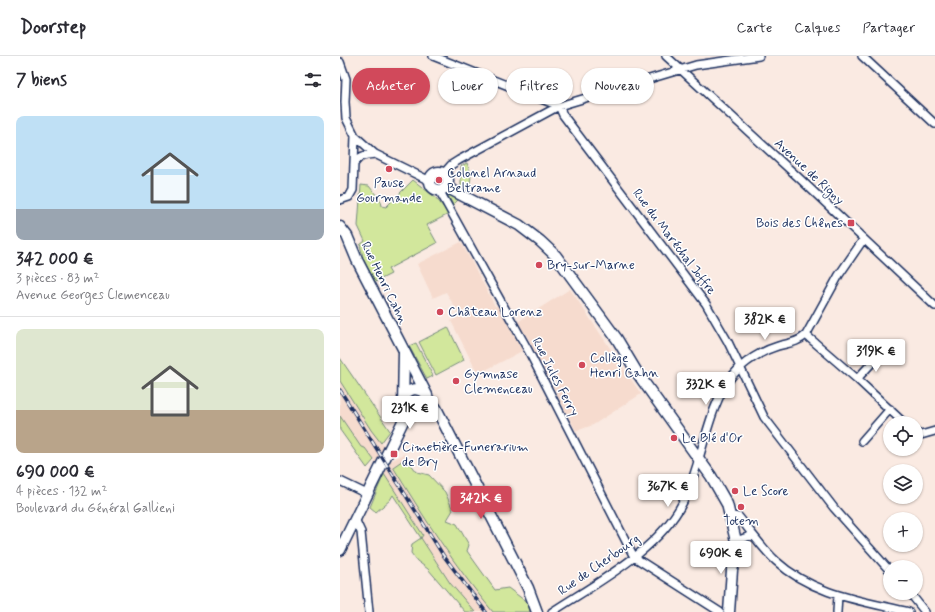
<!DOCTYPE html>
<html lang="fr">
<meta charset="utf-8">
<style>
body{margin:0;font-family:Mynerve,sans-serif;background:#f2f2f3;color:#2b2b33;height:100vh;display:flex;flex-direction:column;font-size:15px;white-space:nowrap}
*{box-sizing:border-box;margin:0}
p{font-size:13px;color:#7c7c81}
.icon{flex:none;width:22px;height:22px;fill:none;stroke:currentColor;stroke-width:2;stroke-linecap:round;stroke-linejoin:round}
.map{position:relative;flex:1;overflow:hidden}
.drawer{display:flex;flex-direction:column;background:#fff;width:340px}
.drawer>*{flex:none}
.top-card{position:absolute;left:12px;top:12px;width:380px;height:36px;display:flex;gap:8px}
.controls{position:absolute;left:543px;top:360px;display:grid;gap:8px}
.controls a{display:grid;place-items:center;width:40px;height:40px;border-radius:50%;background:#fff;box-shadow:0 1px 3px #0004;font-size:20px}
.price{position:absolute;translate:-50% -34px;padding:0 9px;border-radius:4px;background:#fff;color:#222;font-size:13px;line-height:26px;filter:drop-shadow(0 1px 2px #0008)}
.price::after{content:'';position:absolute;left:50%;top:24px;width:12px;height:9px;margin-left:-6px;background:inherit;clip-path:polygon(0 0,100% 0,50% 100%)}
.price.on{background:#d1495b;color:#fff}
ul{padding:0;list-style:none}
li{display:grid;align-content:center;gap:8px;height:212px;padding:0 16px}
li+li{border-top:1px solid #e1e1e2}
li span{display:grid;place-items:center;height:124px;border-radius:8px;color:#555}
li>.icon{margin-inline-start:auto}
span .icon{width:72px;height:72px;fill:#fffc;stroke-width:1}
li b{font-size:17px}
h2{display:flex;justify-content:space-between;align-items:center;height:48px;padding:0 16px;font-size:17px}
.chip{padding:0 14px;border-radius:18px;background:#fff;box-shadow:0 1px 3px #0004;font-size:14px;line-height:36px}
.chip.on{background:#d1495b;color:#fff}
header{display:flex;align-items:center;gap:24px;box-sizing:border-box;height:56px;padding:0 20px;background:#fff;border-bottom:1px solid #e1e1e2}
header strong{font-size:19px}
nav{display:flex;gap:22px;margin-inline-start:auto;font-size:14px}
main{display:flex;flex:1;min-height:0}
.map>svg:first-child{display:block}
</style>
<header>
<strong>Doorstep</strong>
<nav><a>Carte</a><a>Calques</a><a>Partager</a></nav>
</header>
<main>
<section class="drawer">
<h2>7 biens<svg class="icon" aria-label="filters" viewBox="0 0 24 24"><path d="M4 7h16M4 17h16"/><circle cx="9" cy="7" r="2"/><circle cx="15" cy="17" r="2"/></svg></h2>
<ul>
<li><span style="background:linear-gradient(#bfe0f5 75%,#9aa5b1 0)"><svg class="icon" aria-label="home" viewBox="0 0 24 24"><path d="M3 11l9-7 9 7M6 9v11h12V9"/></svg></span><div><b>342 000 €</b><p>3 pièces · 83 m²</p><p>Avenue Georges Clemenceau</p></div></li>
<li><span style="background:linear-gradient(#dfe7d0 65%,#b9a48a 0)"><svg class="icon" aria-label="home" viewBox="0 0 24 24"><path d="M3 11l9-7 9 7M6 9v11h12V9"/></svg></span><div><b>690 000 €</b><p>4 pièces · 132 m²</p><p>Boulevard du Général Gallieni</p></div></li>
</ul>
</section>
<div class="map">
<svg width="595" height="556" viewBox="0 0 595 556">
<rect width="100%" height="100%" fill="#faeae2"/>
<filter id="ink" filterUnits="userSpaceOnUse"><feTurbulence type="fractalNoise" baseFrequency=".025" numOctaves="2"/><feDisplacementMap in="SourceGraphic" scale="8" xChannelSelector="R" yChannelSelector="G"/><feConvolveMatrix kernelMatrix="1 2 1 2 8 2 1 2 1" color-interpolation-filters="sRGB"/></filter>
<g filter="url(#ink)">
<path fill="#f6dbce" d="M121,186L155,250H158L182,295L138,318L111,265L120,260L106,236L93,242L77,208Z
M230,233L301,338L253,369L236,375L186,278L183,279L176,267Z
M0,302L50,375L42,387L51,405L64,398L77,416L89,419L105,436L113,454L107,464L117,468L129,489L127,495L155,534L168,532L188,547L190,556H132L110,527L51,435L40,430L44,418L34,404L27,412L0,374Z"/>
<path fill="#d2e79c" stroke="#768b7d" d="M127,107C131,117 134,126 124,135L121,133V110Z
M73,124L96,142L109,158L87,169L97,187L48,213L51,218L35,226L24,205L20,189L25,185L18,170L21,129L29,130L41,145L42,150L46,151Z
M106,136L119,143L113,149Z
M108,271L124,304L96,319L79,286Z
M76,287L93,320L87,323L69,290Z
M0,302L50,375L41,387L31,374L0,325Z
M0,360L21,391L25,392L34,404L27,412L0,374Z
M66,402L77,416L89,419L105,436L113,454L107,464L117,468L129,489L127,495L155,534L168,532L188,547L190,556H153C114,509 85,463 53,411Z
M44,418L83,479L81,482L110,527L135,556H125L88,513L77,505L71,497L72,488L81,482L53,439L50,444L36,456L30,451Z"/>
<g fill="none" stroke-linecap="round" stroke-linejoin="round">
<g stroke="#1b2f5e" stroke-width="10">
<path id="minor" d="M93,0L219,50
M326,0L458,121L595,250
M522,0L595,68
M0,6L6,23L5,46L6,62L15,80L13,134L9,141L0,144
M219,50L223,59L366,248L388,286L424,361L494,452L550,515
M15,80L35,98L90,125
M14,108C20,99 25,99 35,98
M104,117L111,109L119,104L219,50L356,9L419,0
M99,134L188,294L294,501L380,556
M466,279L517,323L564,367
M517,323L541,297
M576,377L581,379L595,375
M522,385L550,353
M0,425L27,438
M391,460L399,461C411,476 422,492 436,505C473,539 523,545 569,556
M15,463L21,476L29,556
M396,485L413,479
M570,537L585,556
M212,556C256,527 318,495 343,446C362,410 367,349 393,319C404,306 421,295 438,290C448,287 457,287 466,279L499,219L523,184
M497,556L498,539"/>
</g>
<g stroke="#1b2f5e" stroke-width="13">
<path id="secondary" d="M90 125a9 9 0 1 1 18 0a9 9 0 1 1-18 0Z
M106,131L179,169L200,185L216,200L277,283L298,318L371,420L387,448L396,485V502L392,514L389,556
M0,171L7,180L17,204L87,339L88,350L80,358H71L63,349L64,296
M64,341C69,332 77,331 85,337
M88,343L96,352L188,532L197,556
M0,494L68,355"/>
</g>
<use href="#minor" stroke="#fff" stroke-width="7"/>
<use href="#secondary" stroke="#fff" stroke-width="10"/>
<g stroke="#1b2f5e" stroke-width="3.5">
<path id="rail" d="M0,334L103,499L146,556"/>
</g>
<use href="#rail" stroke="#fff" stroke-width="2" stroke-dasharray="6" stroke-linecap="butt"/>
</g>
</g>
<g fill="#d1495b" stroke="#fff" stroke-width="1.5">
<circle cx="49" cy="113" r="4"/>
<circle cx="99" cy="124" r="4"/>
<rect x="507" y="163" width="8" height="8" rx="2"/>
<circle cx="199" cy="209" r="4"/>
<circle cx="100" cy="256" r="4"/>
<circle cx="242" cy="309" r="4"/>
<circle cx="116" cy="325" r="4"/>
<circle cx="334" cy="382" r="4"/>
<rect x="50" y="394" width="8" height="8" rx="2"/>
<circle cx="395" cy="435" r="4"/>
<circle cx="401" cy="451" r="4"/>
</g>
<g text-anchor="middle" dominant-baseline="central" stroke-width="3" stroke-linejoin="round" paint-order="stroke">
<g font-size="13" fill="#1b2f5e" stroke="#fff">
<text transform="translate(469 116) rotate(43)">Avenue de Rigny</text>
<text transform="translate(334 186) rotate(53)">Rue du Maréchal Joffre</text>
<text transform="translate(44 227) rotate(64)">Rue Henri Cahn</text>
<text transform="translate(215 321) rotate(63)">Rue Jules Ferry</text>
<text transform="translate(259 509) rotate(-35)">Rue de Cherbourg</text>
</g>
<g font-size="13" fill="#1b2f5e" stroke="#fff" text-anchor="start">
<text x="107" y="117">Colonel Arnaud<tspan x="107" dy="15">Beltrame</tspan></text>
<text x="49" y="127" text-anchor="middle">Pause<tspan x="49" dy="15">Gourmande</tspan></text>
<text x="503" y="167" text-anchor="end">Bois des Chênes</text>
<text x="207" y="209">Bry-sur-Marne</text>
<text x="108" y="256">Château Lorenz</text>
<text x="250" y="302">Collège<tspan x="250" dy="15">Henri Cahn</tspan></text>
<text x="124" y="318">Gymnase<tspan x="124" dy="15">Clemenceau</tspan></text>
<text x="342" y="382">Le Blé d'Or</text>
<text x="62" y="391">Cimetière-Funerarium<tspan x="62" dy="15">de Bry</tspan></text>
<text x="403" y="435">Le Score</text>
<text x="401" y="465" text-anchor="middle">Totem</text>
</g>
</g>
</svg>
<div class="controls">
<a><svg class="icon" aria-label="locate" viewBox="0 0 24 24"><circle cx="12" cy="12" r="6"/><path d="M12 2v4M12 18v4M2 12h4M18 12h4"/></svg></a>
<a><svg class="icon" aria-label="layers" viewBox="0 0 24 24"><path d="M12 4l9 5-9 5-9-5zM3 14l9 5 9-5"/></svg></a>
<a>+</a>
<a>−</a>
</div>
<b class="price" style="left:425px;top:285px">382K €</b>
<b class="price" style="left:536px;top:317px">319K €</b>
<b class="price" style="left:366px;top:350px">332K €</b>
<b class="price" style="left:70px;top:374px">231K €</b>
<b class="price" style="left:328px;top:452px">367K €</b>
<b class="price on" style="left:141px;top:464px">342K €</b>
<b class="price" style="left:381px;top:519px">690K €</b>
<div class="top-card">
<a class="chip on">Acheter</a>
<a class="chip">Louer</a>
<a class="chip">Filtres</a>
<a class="chip">Nouveau</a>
</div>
</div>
</main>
